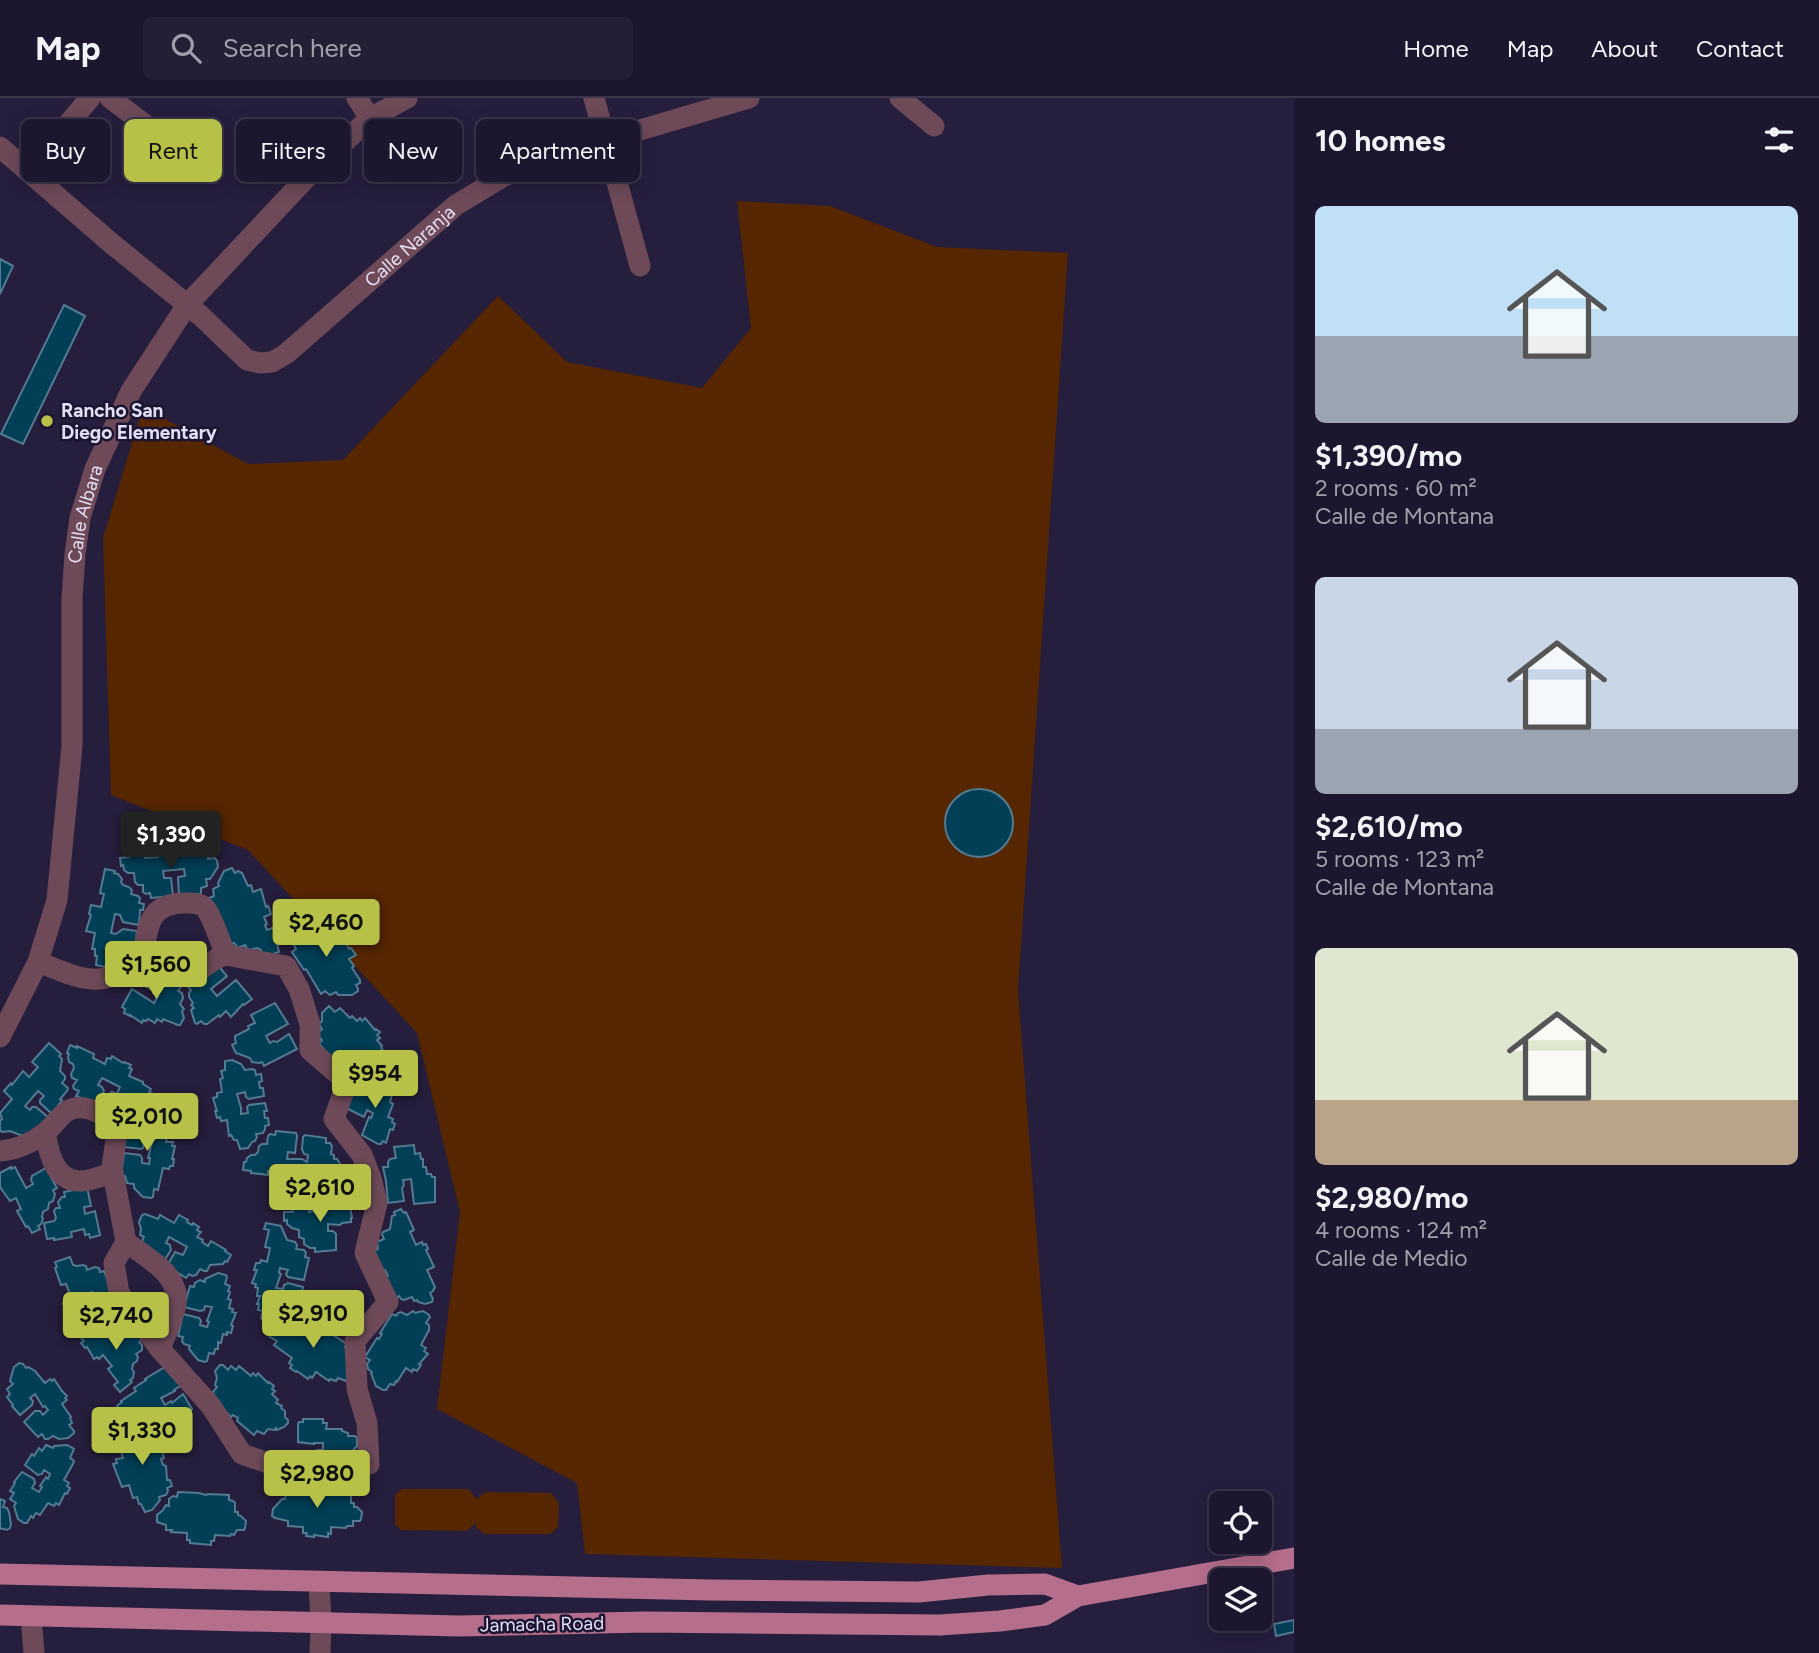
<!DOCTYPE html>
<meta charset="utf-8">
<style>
body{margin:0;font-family:Figtree,sans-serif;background:#251f36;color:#f1f3f6;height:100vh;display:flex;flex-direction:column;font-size:26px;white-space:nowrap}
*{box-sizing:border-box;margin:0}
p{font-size:23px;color:#a09faa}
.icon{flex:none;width:38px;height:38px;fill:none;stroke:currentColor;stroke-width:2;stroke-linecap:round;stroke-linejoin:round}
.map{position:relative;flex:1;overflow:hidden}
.drawer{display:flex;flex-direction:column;background:#1c162e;width:525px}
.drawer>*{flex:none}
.guide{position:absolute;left:21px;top:21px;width:665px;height:63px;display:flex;gap:14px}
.fabs{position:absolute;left:1209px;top:1393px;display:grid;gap:14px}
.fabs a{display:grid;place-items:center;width:63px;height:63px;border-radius:10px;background:#1c162e;box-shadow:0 4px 18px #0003,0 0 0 2px #3a354a;font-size:35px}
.price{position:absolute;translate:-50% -60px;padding:0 16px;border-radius:7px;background:#b8c147;color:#111;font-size:23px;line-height:46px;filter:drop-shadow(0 2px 4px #0008)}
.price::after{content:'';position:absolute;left:50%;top:42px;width:21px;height:16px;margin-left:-10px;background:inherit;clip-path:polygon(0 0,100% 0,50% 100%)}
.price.active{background:#222;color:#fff}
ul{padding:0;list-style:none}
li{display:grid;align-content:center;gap:14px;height:371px;padding:0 21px}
li span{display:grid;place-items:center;height:217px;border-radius:10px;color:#555}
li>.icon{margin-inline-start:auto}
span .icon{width:126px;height:126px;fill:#fffc;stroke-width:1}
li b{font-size:30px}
h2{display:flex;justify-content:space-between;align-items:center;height:84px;padding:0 21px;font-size:30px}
.chip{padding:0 24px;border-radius:10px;background:#1c162e;box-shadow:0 4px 18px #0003,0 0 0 2px #3a354a;font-size:24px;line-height:63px}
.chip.active{background:#b8c147;color:#111}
header{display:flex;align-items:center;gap:42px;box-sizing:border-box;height:98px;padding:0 35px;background:#1c162e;border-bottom:2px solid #3a354a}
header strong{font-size:33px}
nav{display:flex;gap:38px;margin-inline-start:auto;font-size:24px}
.search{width:490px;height:63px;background:#251f36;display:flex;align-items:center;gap:18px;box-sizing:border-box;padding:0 24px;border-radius:10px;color:#a09faa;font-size:26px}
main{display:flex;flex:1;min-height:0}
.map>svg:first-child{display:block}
</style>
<header>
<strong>Map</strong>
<div class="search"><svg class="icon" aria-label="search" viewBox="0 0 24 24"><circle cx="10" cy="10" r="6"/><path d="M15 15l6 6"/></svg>Search here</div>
<nav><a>Home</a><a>Map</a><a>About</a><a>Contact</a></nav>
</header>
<main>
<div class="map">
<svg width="1294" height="1555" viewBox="0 0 1294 1555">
<rect width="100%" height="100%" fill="#261e3d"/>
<path fill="#552600" d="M737,103L830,108L937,149L1068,155L1018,892L1062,1470L585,1456L577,1385L437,1311L460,1114L417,935L248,752L111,697L103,440L143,309L248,366L343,362L498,198L567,264L702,290L751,230Z
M402,1391H468L477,1401L485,1394L551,1395L559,1405L558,1429L550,1436H484L476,1429V1419L475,1426L467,1433L401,1432L395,1426V1397Z"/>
<path fill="#023e56" stroke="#537b91" stroke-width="2" d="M0,161L13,168L0,196Z
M64,207L85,218L23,346L1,336Z
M945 725a34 34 0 1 1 68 0a34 34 0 1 1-68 0Z
M177,747H182V750H185L186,756L201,755L202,757H208V761L215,760L217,763L218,769L210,781H206L207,788L201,790V796L179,797L178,779L185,778L184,771L163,773L164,780H171L173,798L151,800L150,795L146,796L143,794V787H138L135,784L134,775H128L124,772L123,767L121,768L120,760L129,759V757L145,756V760L158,759V753L161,752V748H166V750L177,749Z
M232,770L235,775L238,773L242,775L248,788L251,787L253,794L261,791L266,809L268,808L271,816L264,819L267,826L265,827L267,832L279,828L282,835L275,838L279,854L271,857L261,855V852L257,850L250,852L247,851L245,847L238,850L234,845L229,847L209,800L214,798L213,791L219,788L218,785L224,773Z
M105,771L115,773L114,775L118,776L122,781L121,784L123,787L129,789L132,792L131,796L138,798L140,800L139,805L144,806L143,812H140L139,827L123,824L120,817L115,816L111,835L116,836L123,831L137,833L136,842L133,849V856L127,855V858L124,860L116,859L115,862L112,861L105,869L96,867L97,858H95V851H92L95,835L86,833L91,817L89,816L91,807L101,809L104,796L100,795Z
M307,820L318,823L326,834L329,832L333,839L340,834L349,851L351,850L356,857L349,861L354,868L352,870L360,882V885L356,887L358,891V893L352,897H338L336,894L330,897L325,893L321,896L306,871L304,872L292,854L296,851L293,845L298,841L296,838L300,825Z
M216,865L227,878L211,891L217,898L236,882L252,901L244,907L243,906L231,919L226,913L220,919L219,917L207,926H204L201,923L197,926L195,925L191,912L194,910L191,907L193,905L189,899V895L191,892L188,889Z
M149,872L181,889L178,893L182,895L183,900L180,906L184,911L182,913L184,920L180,927H178L163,921L162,924L157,921L155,925L148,921L146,923L143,922L142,925L130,917V918L124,915L125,911L122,909L132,891L154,905L158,898L153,895V892L140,886Z
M275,905L288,926L266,938L270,945L273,943L277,944L289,936L297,951L264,968L262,964L259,965L252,964L250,960L236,955L232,947L236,945L235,941V938L249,931L248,928L255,925L251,917Z
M329,908L335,914L340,910L350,920L352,918L357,923L360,920L362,923L365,920L375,932L376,931L380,934L377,937L380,940L377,942L382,948L381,950L391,960L388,966L391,970V972L386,977L372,979L369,976L364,981L359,978L355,982L340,964L336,960L334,962L319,946L322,942L319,939L318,935L322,931L319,926L322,923V915Z
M49,945L61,956L59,958L62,961L60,973L65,978V981L62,985L68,990L67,993L60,1001L62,1002L52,1016L40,1005V1002L44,998L38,993L25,1008L30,1012L32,1009H36L49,1020L27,1037H20L10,1033L2,1034L0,1032V1023L2,1021L0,1015L12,1001L4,993L11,985L12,987L23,973L29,979L38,969L32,964Z
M70,947L77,950V948L94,956L93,960L105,966L107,960L111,961L112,958L123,965L124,964L131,967L129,970L132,971L129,978L143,984V986L151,991L149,994L153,996L154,999L151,1004L143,1008L140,1007L139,1009L135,1008L132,1015L129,1016L125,1014L123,1019L102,1010L108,997L112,994L117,996L120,989L102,980L98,987L102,989L104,993L97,1007L76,998L79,993L74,991L73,988L77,982L72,980L71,976L74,970L73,966L69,964L68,959L69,956L67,955Z
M232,962L241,966L245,972L252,971L255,972L256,977L261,976L262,983L259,984L260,990H263L264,998L249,1001L246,999L245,994L237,996L241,1010V1016L248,1015L247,1009L249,1007L265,1005L267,1013H264L265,1020H268L269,1027L265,1028V1031L263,1035L256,1036L257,1039L255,1043L252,1044L248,1050L240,1051L237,1042H234L231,1037L229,1038L227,1022L221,1023L220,1019L217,1020L215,1013H217L213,1000L217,999V995L222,994L220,981L223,980L221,973L225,972V963Z
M386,984L394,989L390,1004L393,1006L388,1019L393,1021L392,1024L395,1026L393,1032L390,1031L386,1045L383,1043L381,1046H378L362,1037L369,1019L371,1020L373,1015L367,1012L364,1019L348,1011L347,1009L356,990L361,992L363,988L366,987L372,990L373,987Z
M153,1011L163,1014V1030H168L166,1044H173L172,1048H175L172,1061H174L173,1068H170L169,1071L163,1070L158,1092L154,1091L153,1099L151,1100L143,1099L134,1090V1086L127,1085L125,1078H121L124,1055L140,1057L142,1060V1065L149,1066L150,1060H148L152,1045H144L143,1050L141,1051L124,1049L127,1026L132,1027V1023L137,1020H142V1018Z
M276,1033L296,1035L297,1038L295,1055L288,1054L287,1061H302L307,1064L308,1057L304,1056L302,1051L303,1039L305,1037L326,1040V1045H330L332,1048L331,1056L334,1057V1061H337L344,1072L339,1076L331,1075V1080L309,1079L308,1085L305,1084L303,1088L297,1087V1085H284L283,1081H280L281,1075L268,1073V1077L251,1075V1073L243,1072L244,1064H246L247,1060L251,1057H255L258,1054L259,1048L262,1046H267L268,1038L270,1036L275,1037Z
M414,1047L415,1056L420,1055L421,1061H423V1069H426L427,1076H431L432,1079H435V1104L414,1106L411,1081L403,1082L404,1087L402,1090L404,1103L388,1105L386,1083L383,1069H388V1064L390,1061L396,1060L394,1049Z
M11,1069V1071L15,1069L26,1090L33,1086L31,1082L32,1078L46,1070L57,1090L53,1092L55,1096L53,1103L49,1105L48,1111L43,1114L42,1119L43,1121L41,1126L38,1128L40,1131L32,1135L28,1128L26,1129L17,1113L21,1111L16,1100L10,1103L0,1089V1075Z
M87,1089L91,1108L84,1109L85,1116L95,1113L100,1137L90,1140L89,1136L85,1137L84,1131L71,1134L72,1139L54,1142V1140L47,1141L44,1125L54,1123L56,1120L54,1113L56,1110H60L58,1104L62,1099H65L64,1094Z
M339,1100H345V1103H349L352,1120H351V1124L342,1125L340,1127L328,1126V1133H333L336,1136V1152L315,1154V1150H310L304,1146V1141L299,1139V1132L292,1130L287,1126V1122L284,1123V1114H293L292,1111L309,1109V1114L314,1113V1111L322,1110V1106H325V1102L339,1103Z
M401,1111L404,1115L406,1114L414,1132L410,1134L416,1147L422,1144L423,1147L426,1146L428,1151L426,1152L434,1169L427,1172L435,1189L433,1193L430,1195L433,1201L432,1204L425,1206L418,1204L417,1202L414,1203L412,1199L404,1202L401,1201L399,1198L395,1200L386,1179L388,1178L385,1172L382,1173L374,1153L378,1151L377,1144L384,1141L382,1136L383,1134L390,1131L392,1118L395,1117L394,1114Z
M145,1116L158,1121L160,1117L174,1125L179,1117L188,1122L187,1124L192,1127L193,1125L199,1129L197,1132L201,1134L197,1139L203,1142L202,1144L208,1148L211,1143L226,1152L225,1153L231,1157L227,1164L225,1163L223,1166L210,1167L207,1173H204L200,1171L196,1177L192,1178L189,1176L186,1180L167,1168L175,1154L183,1157L187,1149L169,1139L166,1145L170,1147L171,1152L162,1166L141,1145L144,1139L140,1137L141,1131L139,1124L142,1117Z
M266,1125L281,1128L287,1142L295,1144L297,1147L296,1151L304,1152L306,1155L305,1159L309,1160L304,1182L288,1179L286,1176L288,1172L280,1170L279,1175L281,1176L276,1190L283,1191L284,1187L288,1185L303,1189L299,1211L294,1210L293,1214L288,1217L283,1215V1218L270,1224L263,1222L261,1220L263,1213L258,1212L259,1206H257L260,1198H257L258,1190L255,1189L256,1186L252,1185L257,1172H254L256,1165H260L261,1162L267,1164L270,1150L265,1149L269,1132L264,1131Z
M70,1159L73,1167L77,1168L83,1167L86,1168L87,1172L95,1169L99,1170L100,1174L104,1173L112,1194L97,1199L93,1198L92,1194L86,1196L93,1219L90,1220L91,1222L77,1227L71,1224L68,1213L66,1214L63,1205L66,1204L65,1201L71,1199L66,1186L61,1187L55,1170L57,1169L55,1164Z
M218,1175L226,1177L227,1179L225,1186L230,1188L228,1193L230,1194L228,1201L231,1202L229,1210L233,1211L232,1214L236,1215L231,1227L233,1228L231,1235L227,1234V1237L223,1236L221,1245L218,1244V1251H215L214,1256L209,1255L207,1263L205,1264L198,1262L189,1251L190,1248L184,1246L182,1243L183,1239L178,1238L183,1216L199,1220L201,1223L200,1227L207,1229L209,1224L207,1223L212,1209L205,1208L204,1212L200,1213L184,1209L190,1188L194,1189L195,1185L200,1182L205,1184V1181Z
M413,1213L415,1215L423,1213L429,1217L430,1219L426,1225L429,1227V1232L421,1247L426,1250L424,1253L428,1256L419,1266L421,1267L417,1273L413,1271L412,1274L406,1270L397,1284L396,1283L394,1287L390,1286L386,1292H383L376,1288L371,1275L372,1274L368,1271L367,1266L370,1262L365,1259L377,1240L379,1241L382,1236L380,1235L392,1216L396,1218L398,1215L401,1214L407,1217Z
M302,1219L322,1231L320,1233L326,1236L328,1234L347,1246L345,1249L348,1252L350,1277L346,1283L338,1280L336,1283L330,1281L329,1283L316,1274L312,1280L310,1278L308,1281L297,1273L296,1274L290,1270L292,1267L289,1265L292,1260L274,1247L277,1243L270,1239V1236L273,1230L286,1226L289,1228L293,1222L297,1221L300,1223Z
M128,1224L143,1241L139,1244L142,1247V1252L136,1256L138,1259L137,1263L133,1266L132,1271L134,1274L133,1280L130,1282L132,1284L120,1294L114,1287L118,1284L108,1271L112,1268L103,1257L99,1261L97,1259L94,1261L87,1249L85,1250L81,1245L84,1243L81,1240L97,1227L113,1244L118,1241L114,1236Z
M19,1265L23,1266L26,1270L28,1269L35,1273L45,1285L50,1281L52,1283L54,1281L62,1293L67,1298L65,1300L67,1302L62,1306L71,1319L70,1320L72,1325L69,1327L74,1333V1335L68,1340L59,1341L53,1338L48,1341H45L42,1336L38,1339L24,1324L35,1313H40L43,1317L48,1312L45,1308L43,1309L35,1296L30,1300L33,1303L32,1307L20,1317L12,1308L13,1307L7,1299L10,1296L7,1291L13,1286L10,1283L11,1279L14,1269Z
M168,1267L182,1287L174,1292L175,1293L161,1300L165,1307L171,1303L172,1305L183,1296L192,1311L180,1317V1319L162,1331L160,1327L156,1329L153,1328L148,1321L145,1324L141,1323L138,1317L131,1318L121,1315L117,1308L122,1304L121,1303L136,1293L134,1290L146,1282L145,1281Z
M220,1267H223L228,1272L231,1268L236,1272L239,1268L251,1278L253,1275L256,1278L258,1275L268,1285L269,1284L274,1288L272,1291L275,1293L272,1296L278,1302L276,1305L282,1308L281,1310L285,1313V1319L288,1322V1325L284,1329L277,1332L276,1330L275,1332L268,1331L264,1336L257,1333L254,1337L237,1323L238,1320L233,1317L231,1319L225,1313L214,1298L213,1294L217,1289L215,1287L217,1280L215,1273Z
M303,1321H323V1325H327L326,1331H342V1333L348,1335V1338H355L357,1340V1348L348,1358H344V1365L342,1367H338L337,1372L301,1370L302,1353L315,1355L317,1352H323V1345H314V1346L298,1344V1326L299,1324H303Z
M130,1326L143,1332L144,1335L150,1334L153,1335L154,1339L159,1338L161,1345L158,1346L160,1353L162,1352L164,1360L161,1361L163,1367L166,1368L167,1382H170L172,1388L167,1390L168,1393L166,1397L159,1399L160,1402L152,1412L145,1414L141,1406H139L137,1399L133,1400L129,1387L122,1389L113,1366L117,1365L116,1361L123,1360L119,1345L121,1344L119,1339L124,1338L121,1329Z
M46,1347L53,1350L54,1348L67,1347L74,1351L70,1360L73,1362L74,1364L64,1382L69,1385L67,1388L70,1390L67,1396L65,1395L59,1407L56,1405L54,1408L48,1405L40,1417L36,1415L33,1420L31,1418L27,1425H24L18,1421L14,1408L16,1405L10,1401L14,1395L10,1393L15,1385L14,1384L22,1374L34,1381L35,1385L32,1390L39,1394L42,1389L40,1388L46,1379L48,1381L50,1376L44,1372L42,1376L38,1377L25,1367L32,1356L34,1358L39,1350L42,1353Z
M292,1387L321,1390L344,1389V1394H348L351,1397V1405H354V1409H357L362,1414L361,1421L360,1423H353V1428H347L346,1430L331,1429V1436L328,1435V1439L314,1437V1439L306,1438L307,1435H303V1429L288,1428V1423L275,1420L272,1418L273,1411L282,1401H285L286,1394L292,1392Z
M178,1394L199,1395L206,1397L208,1396L229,1397V1402L233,1403L235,1405V1414H238V1417L241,1418L246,1423L245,1430L244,1432H237L234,1437L231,1436L230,1438L215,1437L214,1443H211V1447L190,1445V1442H187V1435L171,1434L172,1432H166V1427L157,1424V1417L163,1412L166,1407L169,1408V1401L173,1398L177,1399Z
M0,1401L5,1403L3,1409L7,1410L9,1414L11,1426L10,1430L7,1432L0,1430V1432Z
M1294,1522V1534L1276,1538L1274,1526Z"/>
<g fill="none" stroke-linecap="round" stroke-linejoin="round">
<g stroke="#6e4a59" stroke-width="21">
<path d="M110,0L181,54"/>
<path d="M357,0L370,20"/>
<path d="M594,0L640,168"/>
<path d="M900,0L934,28"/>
<path id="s1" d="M0,49L111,145L201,218L247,262L260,265L272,264L286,256L456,107L504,78L555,57L749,0"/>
<path d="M28,74L90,0"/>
<path d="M142,864C148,833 145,805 185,805C193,805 201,804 206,811C212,818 221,846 226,857"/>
<path id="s2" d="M0,939L38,864L57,802L72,648V501L75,456L80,420L95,371L131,293L187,207L307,79L370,20L407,0"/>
<path d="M45,1035C49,1054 54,1084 81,1083C91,1083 103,1077 113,1075"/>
<path d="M0,1053C16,1052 33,1044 46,1034C53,1028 59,1019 66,1014C81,1003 100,1015 113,1023L117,1035L112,1069L126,1144L114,1165L119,1195L160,1251L211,1308L242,1356L302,1377L331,1380L350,1375L369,1366L367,1325L357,1291L355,1243L388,1204L365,1155L377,1105L371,1080L362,1057L334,1021L347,984L310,952V926L299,891L286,868L226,857C211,860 202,874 188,878C172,881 158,862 141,864C131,865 121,874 112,878C88,888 60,872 38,864"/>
<path d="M126,1144C147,1160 184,1178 175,1210C172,1224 165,1238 160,1251"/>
<path d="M319,1484L321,1525L320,1555"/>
<path d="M31,1518L34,1555"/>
</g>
<path stroke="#b66e8d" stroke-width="21" d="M0,1476L710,1492L919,1494L988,1487L1045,1486L1078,1498
M0,1517L459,1528L645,1524L940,1527L1000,1523L1045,1517L1078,1498L1294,1460"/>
</g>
<circle fill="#b8c147" stroke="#1c1532" stroke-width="2.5" cx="47" cy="323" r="7"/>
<g text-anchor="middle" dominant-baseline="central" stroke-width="5" stroke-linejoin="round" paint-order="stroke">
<g font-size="19" fill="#e2dff4" stroke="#1c1532">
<text stroke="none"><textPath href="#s1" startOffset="532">Calle Naranja</textPath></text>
<text stroke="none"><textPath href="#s2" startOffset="537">Calle Albara</textPath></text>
<text transform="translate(542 1526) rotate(-1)">Jamacha Road</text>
</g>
<g font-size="19" font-weight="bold" fill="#e2dff4" stroke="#1c1532" text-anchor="start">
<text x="61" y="312">Rancho San<tspan x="61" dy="22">Diego Elementary</tspan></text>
</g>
</g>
</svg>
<div class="fabs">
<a><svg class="icon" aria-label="locate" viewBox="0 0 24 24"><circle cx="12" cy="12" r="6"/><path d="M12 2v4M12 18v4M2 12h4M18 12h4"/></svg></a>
<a><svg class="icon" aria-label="layers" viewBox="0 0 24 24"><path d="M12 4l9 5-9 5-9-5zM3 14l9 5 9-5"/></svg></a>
</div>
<b class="price active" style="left:171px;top:773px">$1,390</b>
<b class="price" style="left:326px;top:861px">$2,460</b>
<b class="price" style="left:156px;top:903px">$1,560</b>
<b class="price" style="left:375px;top:1012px">$954</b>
<b class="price" style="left:147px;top:1055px">$2,010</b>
<b class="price" style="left:320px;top:1126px">$2,610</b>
<b class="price" style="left:313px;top:1252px">$2,910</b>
<b class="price" style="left:116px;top:1254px">$2,740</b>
<b class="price" style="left:142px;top:1369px">$1,330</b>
<b class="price" style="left:317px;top:1412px">$2,980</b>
<div class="guide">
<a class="chip">Buy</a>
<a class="chip active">Rent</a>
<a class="chip">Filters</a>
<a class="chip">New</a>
<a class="chip">Apartment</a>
</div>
</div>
<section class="drawer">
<h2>10 homes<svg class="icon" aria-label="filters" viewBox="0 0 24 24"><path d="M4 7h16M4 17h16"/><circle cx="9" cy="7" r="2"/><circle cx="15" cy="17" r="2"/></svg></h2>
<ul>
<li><span style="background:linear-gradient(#bfe0f5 60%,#9aa5b1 0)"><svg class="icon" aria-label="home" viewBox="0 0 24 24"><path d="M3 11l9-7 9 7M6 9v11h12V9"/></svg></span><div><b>$1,390/mo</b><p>2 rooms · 60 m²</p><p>Calle de Montana</p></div></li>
<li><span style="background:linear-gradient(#c9d6e8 70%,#9aa5b1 0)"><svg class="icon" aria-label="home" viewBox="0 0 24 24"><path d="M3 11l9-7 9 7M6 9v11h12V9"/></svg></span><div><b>$2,610/mo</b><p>5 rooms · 123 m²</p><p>Calle de Montana</p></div></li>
<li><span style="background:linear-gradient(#dfe7d0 70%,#b9a48a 0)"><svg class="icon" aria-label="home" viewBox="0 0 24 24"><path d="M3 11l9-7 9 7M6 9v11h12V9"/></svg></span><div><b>$2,980/mo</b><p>4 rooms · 124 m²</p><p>Calle de Medio</p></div></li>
</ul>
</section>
</main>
